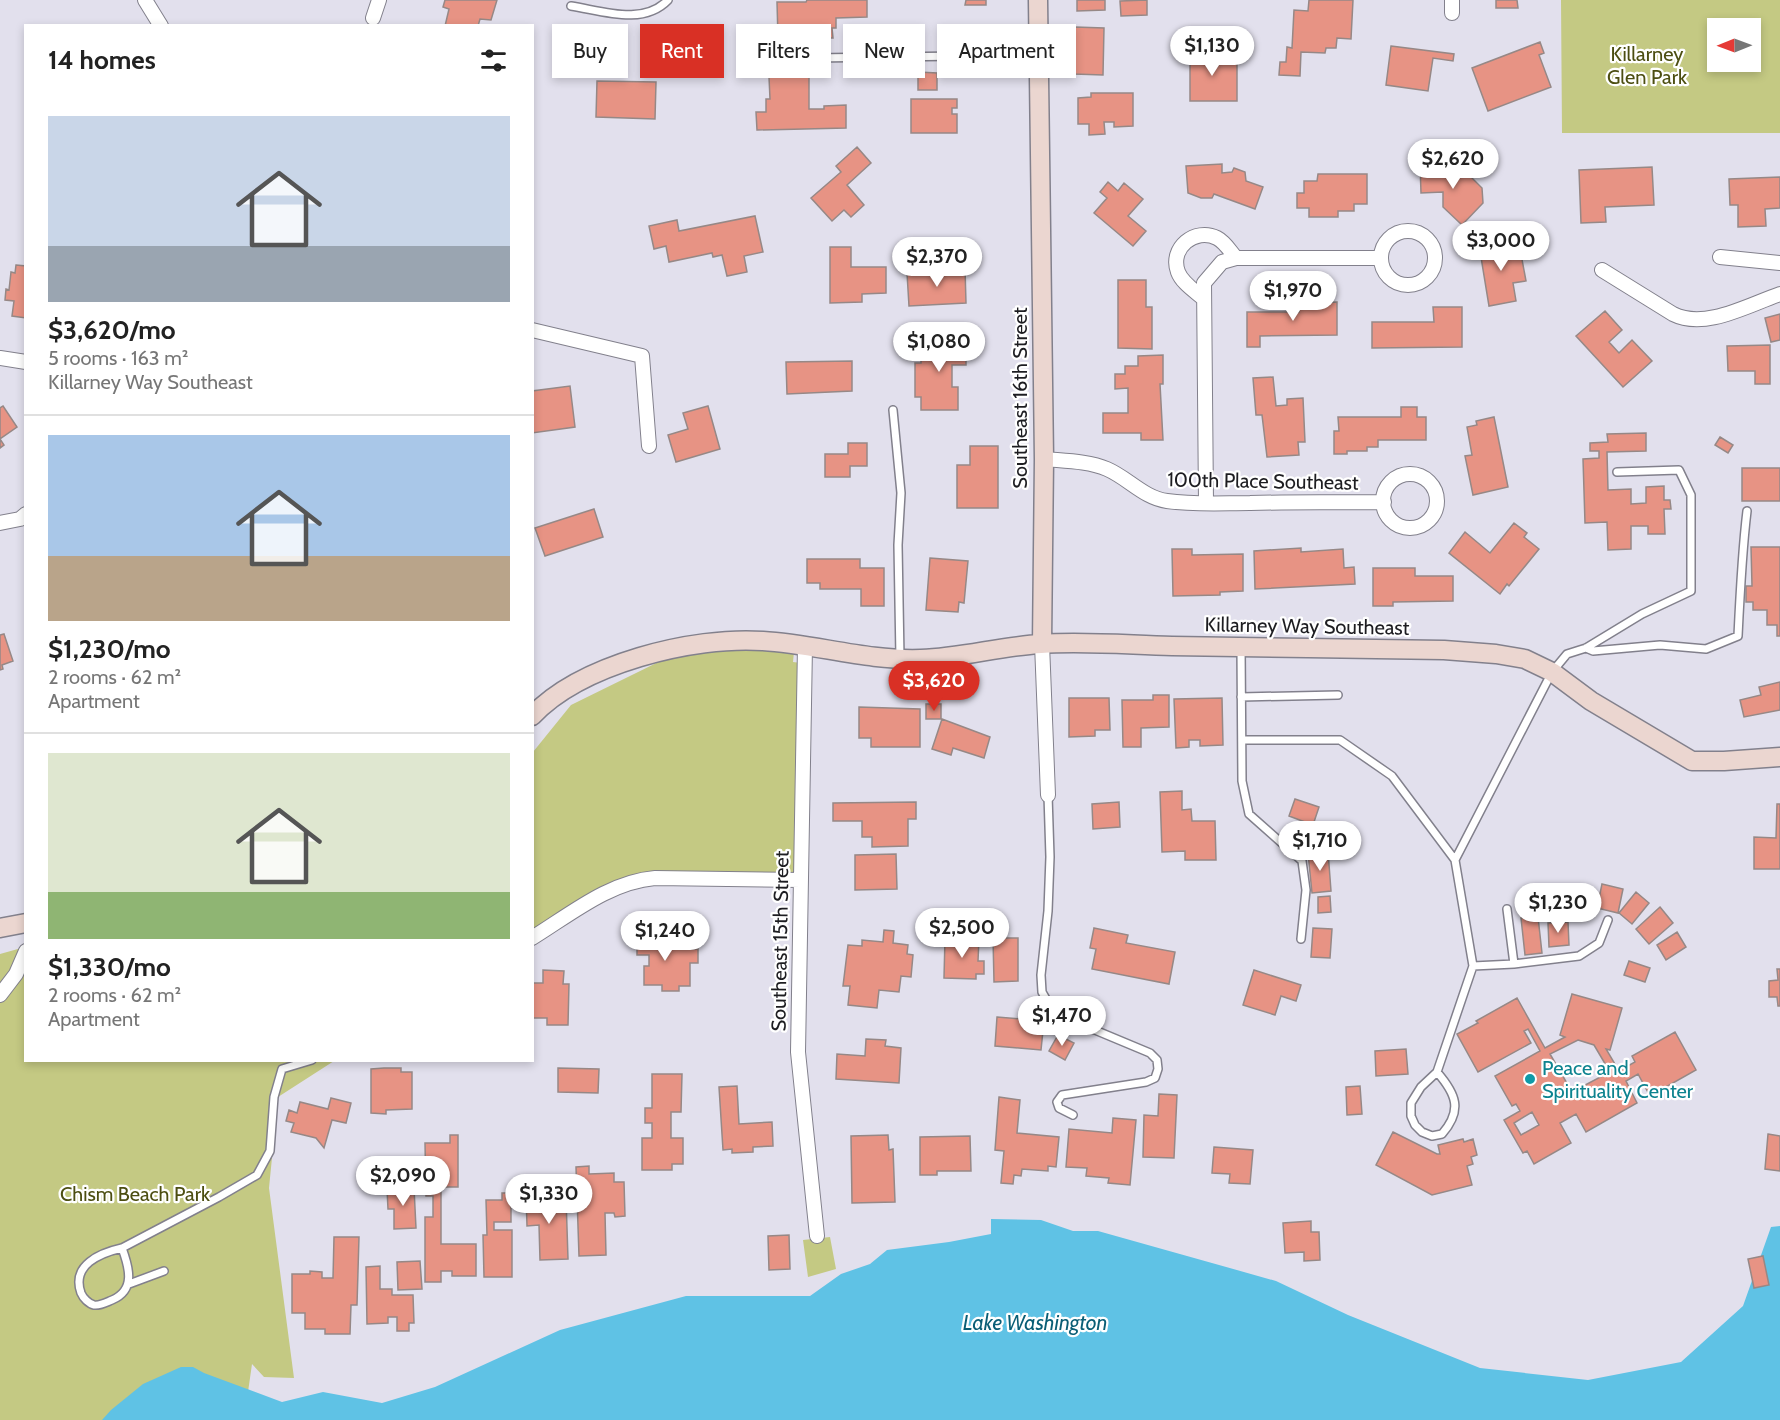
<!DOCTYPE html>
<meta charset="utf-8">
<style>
body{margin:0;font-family:Cabin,sans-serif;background:#f6f6f6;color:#222;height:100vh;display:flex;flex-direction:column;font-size:22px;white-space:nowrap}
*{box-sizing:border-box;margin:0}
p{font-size:20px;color:#767676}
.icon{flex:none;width:33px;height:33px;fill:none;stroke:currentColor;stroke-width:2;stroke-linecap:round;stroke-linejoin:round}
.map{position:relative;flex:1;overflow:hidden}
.panel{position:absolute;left:24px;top:24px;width:510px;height:1038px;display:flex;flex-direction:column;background:#fff;border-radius:0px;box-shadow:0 3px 9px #0003}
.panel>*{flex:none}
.top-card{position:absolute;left:552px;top:24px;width:570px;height:54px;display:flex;gap:12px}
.needle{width:39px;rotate:269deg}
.controls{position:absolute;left:1707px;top:18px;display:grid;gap:12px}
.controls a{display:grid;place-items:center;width:54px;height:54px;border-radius:0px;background:#fff;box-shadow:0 3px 9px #0003;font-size:30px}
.price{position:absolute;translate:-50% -51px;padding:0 14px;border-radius:21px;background:#fff;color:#222;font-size:20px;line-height:39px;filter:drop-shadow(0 2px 3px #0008)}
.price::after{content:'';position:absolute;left:50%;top:36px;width:18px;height:14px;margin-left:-9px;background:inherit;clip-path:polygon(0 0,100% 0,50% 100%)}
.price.on{background:#d93025;color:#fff}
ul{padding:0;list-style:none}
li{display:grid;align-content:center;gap:12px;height:318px;padding:0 24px}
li+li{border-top:2px solid #e0e0e0}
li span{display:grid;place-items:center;height:186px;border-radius:0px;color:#555}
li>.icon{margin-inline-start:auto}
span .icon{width:108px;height:108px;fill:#fffc;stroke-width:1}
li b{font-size:26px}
h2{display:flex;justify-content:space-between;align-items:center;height:72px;padding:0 24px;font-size:26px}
.chip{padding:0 21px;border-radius:0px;background:#fff;box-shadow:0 3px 9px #0003;font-size:21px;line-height:54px}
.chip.on{background:#d93025;color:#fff}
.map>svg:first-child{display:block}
</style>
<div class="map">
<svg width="1780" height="1420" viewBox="0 0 1780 1420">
<rect width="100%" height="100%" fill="#e2e0ed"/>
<path fill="#c4c983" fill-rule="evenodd" d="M1561,0H1780V133H1562ZM1718,28H1750V62H1718Z
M695,644L794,652L793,662L801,663V880L637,879L533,936V752L571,705Z
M25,947L26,1060L334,1061L278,1097L269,1188L294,1378L264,1377L252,1364L244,1420H0V954Z
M830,1237L836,1269L808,1277L803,1240Z"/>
<path fill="#5fc2e5" d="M991,1219L1041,1220L1073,1231H1098L1276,1281L1348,1315L1480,1368L1588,1380L1681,1362L1743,1306L1771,1227L1780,1226V1420H102L111,1410L143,1384L181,1367H193L204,1373L282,1402L323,1392L382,1403L435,1387L560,1330L686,1296H810L841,1274L870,1264L887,1250L949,1242L991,1234Z"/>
<path fill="#e79384" stroke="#968886" stroke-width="1.5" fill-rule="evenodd" d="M445,0H497L491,20L480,19L478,26H445L449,9L443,7Z
M807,0H867V17L836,18V28H832L833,38H778L777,2H806Z
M966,0H986V5H965Z
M1077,0H1105V10L1077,11Z
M1147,0V15L1121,16L1120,1Z
M1309,0H1353L1351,39L1337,38L1336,48H1326L1325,53L1301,52L1300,76L1279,75L1280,62H1286L1287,47L1292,48L1294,10L1308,11Z
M1496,0H1517L1518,8H1496Z
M1075,27L1104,28L1103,75L1074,74Z
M1540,42L1544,53L1539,55L1551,87L1488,111L1472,68Z
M572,43H585L584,73H571Z
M1190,45H1208V61H1237V101H1190Z
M1391,46L1454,54L1453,61L1433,58L1428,91L1386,85Z
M918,72L937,73V90H918Z
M809,76V109H824V106L846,105V128L757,130L756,112H766V99H770L769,77Z
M597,81L656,82L655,119L596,117Z
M1091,93H1133V126L1114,127V122H1104L1105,134L1089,135V124H1078V98L1091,97Z
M911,99H957V108H952V114H957V133H911Z
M857,147L871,163L847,185L864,205L851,217L844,210L832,221L811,198L841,172L836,166Z
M1222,164V173L1232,172L1234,168L1245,172L1246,181L1263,187L1255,209L1214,194L1212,198H1201L1188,193L1186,166Z
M1420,164H1444L1450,169L1462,168L1482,188L1483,203L1462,225L1443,207V192L1421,193Z
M1652,167L1654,205L1605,207L1606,222L1581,223L1579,170Z
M1318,174H1367V204H1354V211H1338V217H1309V208H1297V193H1304V181H1317Z
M1780,177V208L1765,209L1766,226L1738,227V205H1730L1729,179Z
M1108,182L1118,191L1124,183L1143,199L1128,216L1146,231L1133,246L1094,213L1107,198L1100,192Z
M755,216L763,252L744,256L747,272L727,276L722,255L713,257L712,253L669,262L666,246L654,249L649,226L677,220L679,231Z
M1508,241L1511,256L1521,254L1526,281L1513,283L1516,301L1489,306L1479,245Z
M830,247H851V267H886V293L862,294V302L830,303Z
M16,265L26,266V318L12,316L14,301L5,300L6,289L9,290L11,272L15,273Z
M965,268L966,303L909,306L907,273L932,272L933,278H940L939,269Z
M1118,280H1146V307H1152V349L1118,348Z
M1337,302V335L1260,336V347H1247V312H1299V303Z
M1433,307H1462V347L1372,348V322H1434Z
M1605,311L1622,330L1609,342L1619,353L1632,340L1652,361L1623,387L1576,336Z
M1780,314V340L1771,342L1765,318Z
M921,338H966V365H952V387H958V410H921V397H915V363H921Z
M1770,345V384H1755V371H1728L1727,346Z
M1163,355V384H1160L1163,440H1141V433H1103V413H1128V388L1115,389V374H1125V366H1138V356Z
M852,361V391L787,394L786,362Z
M1273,377L1276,406L1287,405V399L1303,398L1305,442H1298L1299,455L1267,457L1262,415H1256L1253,378Z
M570,386L575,427L532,433V391Z
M3,406L17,427L0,439L4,445L0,448V408Z
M708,406L720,449L676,462L668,435L688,429L683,413Z
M1401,407H1417V417H1426V440H1378V447H1367V451H1347V454H1334V431H1339L1338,417H1401Z
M1494,417L1508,487L1473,495L1465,456L1472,455L1467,427L1477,425L1476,421Z
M1646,433V451L1607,452L1608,490L1631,489V504L1646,503V487L1664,486V500H1670L1671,509H1664L1665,534H1648V526H1631V549L1608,550L1607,522L1585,523L1583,459L1599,458V451H1590V443L1608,442L1607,434Z
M1720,437L1733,445L1728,453L1715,445Z
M848,443H867V466H850V477H825V454H848Z
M970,446H998V508H957V465H970Z
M1742,468H1780V501H1742Z
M594,509L603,537L545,556L535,528Z
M1514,523L1527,533L1524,537L1539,549L1509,586L1507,584L1500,594L1449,553L1465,532L1490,553Z
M1751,547H1780V636H1777V625H1767V610H1753V602H1746V586H1752Z
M1301,548V552L1343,549L1344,568L1354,567L1355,584L1255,589L1254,551Z
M1172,549H1192V555L1243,554V591L1220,592V595L1173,596Z
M930,558L968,561L964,603L959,602L958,612L926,610Z
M807,559H860V568H884V606H861V589H820V583H807Z
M1373,568H1415V576H1453V601L1393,602V606H1373Z
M4,634L13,661L2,665L3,669L0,670V635Z
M1780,682V710L1744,717L1740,700L1761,695L1759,687Z
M1153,695H1169V727L1141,728V747H1123L1122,700H1153Z
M1069,698H1109L1110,730H1095V736L1069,737Z
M1222,698L1223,745L1200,746V740H1189V747L1176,748L1174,699Z
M926,704H941V719H926Z
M859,707L920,709V747H871V738H859Z
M942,719L990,737L984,758L953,748L951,755L932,749Z
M1182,791V810L1191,809L1192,821H1215L1216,860H1185V851L1162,852L1160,792Z
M1295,799L1319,807L1313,825L1289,816Z
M916,802V819H908V846L872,847V837H862V821H833V803Z
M1119,802L1120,827L1093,829L1092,804Z
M1777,804H1780V869H1754V837L1776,838Z
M1328,851L1331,891L1312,893L1308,853Z
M896,854L897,889L855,890V855Z
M1602,884L1623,889L1618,913L1597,908Z
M1636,892L1649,903L1632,924L1619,913Z
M1330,896L1331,912L1318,913V897Z
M1660,907L1673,923L1649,944L1636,929Z
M1538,917L1542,953L1525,955L1521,918Z
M1568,922L1569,945L1549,947L1548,923Z
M1094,928L1128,935L1126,943L1175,952L1169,984L1092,969L1096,949L1090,948Z
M1313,928L1332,929L1330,958L1311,957Z
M884,930L894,931L893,943L908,945L907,954L913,955L911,977L901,976L899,992L879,990L877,1008L848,1005L850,986H843L848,945L862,946V940L883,942Z
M637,932L668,933V949H698V963H690V986H679V991H662V985H644V966H649V955H637Z
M1677,932L1686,947L1666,960L1657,945Z
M945,938L979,939L978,961H984V974H976V979L944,978Z
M993,938H1018V981L994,982Z
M1629,961L1650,968L1645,982L1624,975Z
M1777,969H1780V1006H1778L1777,997H1769V981L1778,980Z
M543,970L564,971L563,984H569L568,1025H547V1018H532V983H543Z
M1254,970L1301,985L1296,1001L1281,996L1275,1015L1243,1005Z
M1572,994L1622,1008L1610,1050L1606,1049L1619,1071L1635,1062L1632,1056L1675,1032L1696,1070L1650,1096L1638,1074L1626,1081L1637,1103L1586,1132L1576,1114L1560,1123L1571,1143L1534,1164L1527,1151L1523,1153L1504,1120L1520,1111L1516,1104L1512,1106L1495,1076L1540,1051L1528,1029L1524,1031L1531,1043L1478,1072L1457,1034L1478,1023L1476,1021L1517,998L1545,1048L1565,1037L1560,1035ZM1578,1040L1594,1045L1610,1072L1572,1092L1550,1054ZM1532,1112L1539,1125L1521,1135L1514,1123Z
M997,1017L1044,1021L1041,1050L995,1046Z
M1058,1035L1074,1043L1065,1060L1049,1051Z
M866,1039L886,1040L885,1046L901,1048L899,1083L836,1079L837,1054L865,1056Z
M1406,1049L1408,1074L1376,1076L1375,1051Z
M384,1068H401V1072H412V1109L386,1110V1114L371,1113V1069Z
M558,1068L599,1069L598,1093L558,1092Z
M652,1074H682L681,1112H671V1138H683V1164H672V1170H642V1138H652V1123H645V1108H652Z
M737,1086L739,1124L772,1122L773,1146L753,1147V1152L732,1153V1149L723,1150L719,1087Z
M1360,1086L1362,1114L1347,1115L1346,1087Z
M1159,1094L1177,1095L1174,1158L1143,1157L1144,1115L1158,1116Z
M999,1097L1020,1100L1017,1133L1059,1137L1056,1167L1048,1166V1171L1022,1169L1021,1176L1014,1175L1013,1184L1001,1183L1004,1151L995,1150Z
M331,1098L351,1103L346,1123L332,1120L324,1148L316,1138L291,1132L294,1123L286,1121L289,1110L297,1113L300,1102L328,1109Z
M1113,1118L1136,1120L1130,1185L1108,1183L1109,1178L1086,1176L1087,1168L1066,1167L1069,1129L1112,1133Z
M1393,1132L1437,1154H1440L1438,1145L1463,1139L1464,1142L1473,1139L1477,1155L1471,1157L1473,1164L1467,1166L1472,1185L1432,1195L1376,1165Z
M1768,1134L1780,1136V1171L1765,1169Z
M450,1135H458V1187H441V1244H476V1276H452V1271H441V1282H425V1217H433V1196H426L425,1143H450Z
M888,1135L889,1150L893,1149L895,1202L852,1203L851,1136Z
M970,1136L971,1171H937V1175H920V1137Z
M1214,1147L1253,1150L1250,1184L1229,1183L1230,1174L1212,1173Z
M589,1166V1174L614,1173V1182H624L625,1216L615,1217L614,1213H605L606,1255L579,1256L576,1167Z
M414,1188L416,1228L394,1229V1209H388L387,1189Z
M502,1193H511V1222H494V1230H512V1277H484L483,1235H487L486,1200H502Z
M526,1194H547V1198L566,1197L568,1259L540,1260L539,1225L527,1226Z
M1311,1221V1232H1319L1320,1260L1304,1261V1252L1285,1253L1283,1223Z
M789,1235L790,1269L769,1270L768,1236Z
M334,1237H359L357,1305H351L350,1334H325V1329H305V1313H292V1274H310V1271L322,1272V1278H333Z
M1763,1256L1769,1285L1754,1288L1748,1259Z
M420,1261L422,1289L398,1290L397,1262Z
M380,1266V1289H392V1295H413L414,1323H409V1331H397V1317H388V1323L367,1324L366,1267Z"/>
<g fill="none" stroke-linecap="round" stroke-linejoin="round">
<g stroke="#82808c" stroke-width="10">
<path id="lane" d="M571,6C603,11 643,26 668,0
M813,58L1038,55
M893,410L901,493L898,545L900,658
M1241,647L1242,781L1249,814L1302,861L1306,890L1301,939
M1586,648L1593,651L1660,645L1706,649L1738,636C1740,594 1742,552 1747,511
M1241,697L1338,695
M1242,740H1340L1392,776L1455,860L1473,966L1437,1072L1421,1087L1411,1103V1116L1415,1125L1422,1132L1432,1136L1442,1134C1463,1110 1456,1094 1437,1072
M1048,795L1050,857L1048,911L1041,975L1042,992L1050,1006L1066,1018L1150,1053L1157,1060L1158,1069L1155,1078L1146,1082L1062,1095L1057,1102L1059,1108L1073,1115
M1455,860L1552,672L1567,654L1586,648L1642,614L1691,591V495L1679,470L1617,472
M1507,909L1514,964
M1473,966L1514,964L1579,956L1599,943L1608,920
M122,1248L219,1197L257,1175L270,1151L274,1097L282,1069L312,1060
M122,1248C129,1267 136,1290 112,1300C107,1302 100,1306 94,1305C89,1304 83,1298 81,1293C71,1265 100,1253 122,1248Z
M129,1284L164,1271"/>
</g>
<g stroke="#82808c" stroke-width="16">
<path id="street" d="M145,0L161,26
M1452,13V0
M373,18L379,0
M1381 258a27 27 0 1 1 54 0a27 27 0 1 1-54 0Z
M1720,257L1780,263
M1602,270L1673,314C1705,330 1748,305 1780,294
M1204,299C1195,291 1182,283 1178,272C1169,248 1195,227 1217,238C1225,242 1230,251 1236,258
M532,330L642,356L649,446
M0,358L26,362
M1044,459C1065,461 1088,461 1107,469C1128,478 1144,498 1167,501C1195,505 1223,503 1250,503C1295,502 1339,502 1384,502
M1383 501a27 27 0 1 1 54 0a27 27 0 1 1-54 0Z
M1206,503L1204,283L1222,262L1236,258H1381
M0,523L20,519L26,514
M1042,644L1048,795
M805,646L798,1052L817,1236
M532,938C571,914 609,882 655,878L801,880
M0,995L16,974L26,951"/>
</g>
<g stroke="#82808c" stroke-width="21">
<path id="secondary" d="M1038,0L1044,459L1042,644
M532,716C581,664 693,636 763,641C815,644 867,661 921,659C961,658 1001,646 1041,644C1084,641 1129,645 1172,646C1263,647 1353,649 1444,650L1496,654L1525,659L1552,672L1591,701L1692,761H1724L1780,757
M0,928L26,923"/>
</g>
<use href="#lane" stroke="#fff" stroke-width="7"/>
<use href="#street" stroke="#fff" stroke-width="14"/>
<use href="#secondary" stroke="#ebd6d0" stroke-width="18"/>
</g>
<circle fill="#0f9aa8" stroke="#fff" stroke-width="2" cx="1530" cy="1079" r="6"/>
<g text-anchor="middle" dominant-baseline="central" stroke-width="4.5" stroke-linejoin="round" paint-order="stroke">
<g font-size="20" fill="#4c4e11" stroke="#fff">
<text x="1647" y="54">Killarney<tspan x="1647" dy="23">Glen Park</tspan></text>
<text x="135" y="1194">Chism Beach Park</text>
</g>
<g font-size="20" fill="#1d1d21" stroke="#fff">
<text transform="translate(1020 398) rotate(-90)">Southeast 16th Street</text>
<text transform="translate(1263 481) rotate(1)">100th Place Southeast</text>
<text transform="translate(1307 626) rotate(1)">Killarney Way Southeast</text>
<text transform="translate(780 941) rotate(-89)">Southeast 15th Street</text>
</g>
<g font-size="20" fill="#0d838f" stroke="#fff" text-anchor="start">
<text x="1542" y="1068">Peace and<tspan x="1542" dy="23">Spirituality Center</tspan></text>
</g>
<g font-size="21" font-style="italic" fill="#0a5e76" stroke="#fff">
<text x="1035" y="1322">Lake Washington</text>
</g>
</g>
</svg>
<div class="controls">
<a><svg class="needle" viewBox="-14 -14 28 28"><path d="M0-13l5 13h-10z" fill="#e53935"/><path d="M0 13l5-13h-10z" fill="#767676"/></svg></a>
</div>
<b class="price" style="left:1212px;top:77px">$1,130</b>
<b class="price" style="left:1453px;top:190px">$2,620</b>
<b class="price" style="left:1501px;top:272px">$3,000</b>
<b class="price" style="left:937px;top:288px">$2,370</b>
<b class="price" style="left:1293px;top:322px">$1,970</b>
<b class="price" style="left:939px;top:373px">$1,080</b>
<b class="price on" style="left:934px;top:712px">$3,620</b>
<b class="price" style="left:1320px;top:872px">$1,710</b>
<b class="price" style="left:1558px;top:934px">$1,230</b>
<b class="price" style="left:962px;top:959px">$2,500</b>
<b class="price" style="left:665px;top:962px">$1,240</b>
<b class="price" style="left:1062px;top:1047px">$1,470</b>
<b class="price" style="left:403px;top:1207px">$2,090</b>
<b class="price" style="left:549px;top:1225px">$1,330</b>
<div class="top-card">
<a class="chip">Buy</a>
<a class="chip on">Rent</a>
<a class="chip">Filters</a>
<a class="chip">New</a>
<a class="chip">Apartment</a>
</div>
<section class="panel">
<h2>14 homes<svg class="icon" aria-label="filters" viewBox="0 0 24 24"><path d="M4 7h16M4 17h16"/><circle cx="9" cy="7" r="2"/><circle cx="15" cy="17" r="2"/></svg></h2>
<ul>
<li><span style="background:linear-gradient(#c9d6e8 70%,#9aa5b1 0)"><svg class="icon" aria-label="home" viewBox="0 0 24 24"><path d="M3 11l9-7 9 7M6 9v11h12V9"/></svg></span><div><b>$3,620/mo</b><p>5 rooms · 163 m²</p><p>Killarney Way Southeast</p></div></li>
<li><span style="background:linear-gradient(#a9c7e8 65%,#b9a48a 0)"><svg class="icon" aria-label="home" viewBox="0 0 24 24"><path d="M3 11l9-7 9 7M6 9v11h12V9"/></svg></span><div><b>$1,230/mo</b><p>2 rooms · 62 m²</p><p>Apartment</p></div></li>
<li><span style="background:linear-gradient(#dfe7d0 75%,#8fb573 0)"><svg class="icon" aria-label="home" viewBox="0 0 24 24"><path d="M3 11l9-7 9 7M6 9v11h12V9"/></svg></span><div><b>$1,330/mo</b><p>2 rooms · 62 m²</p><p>Apartment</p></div></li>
</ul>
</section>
</div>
